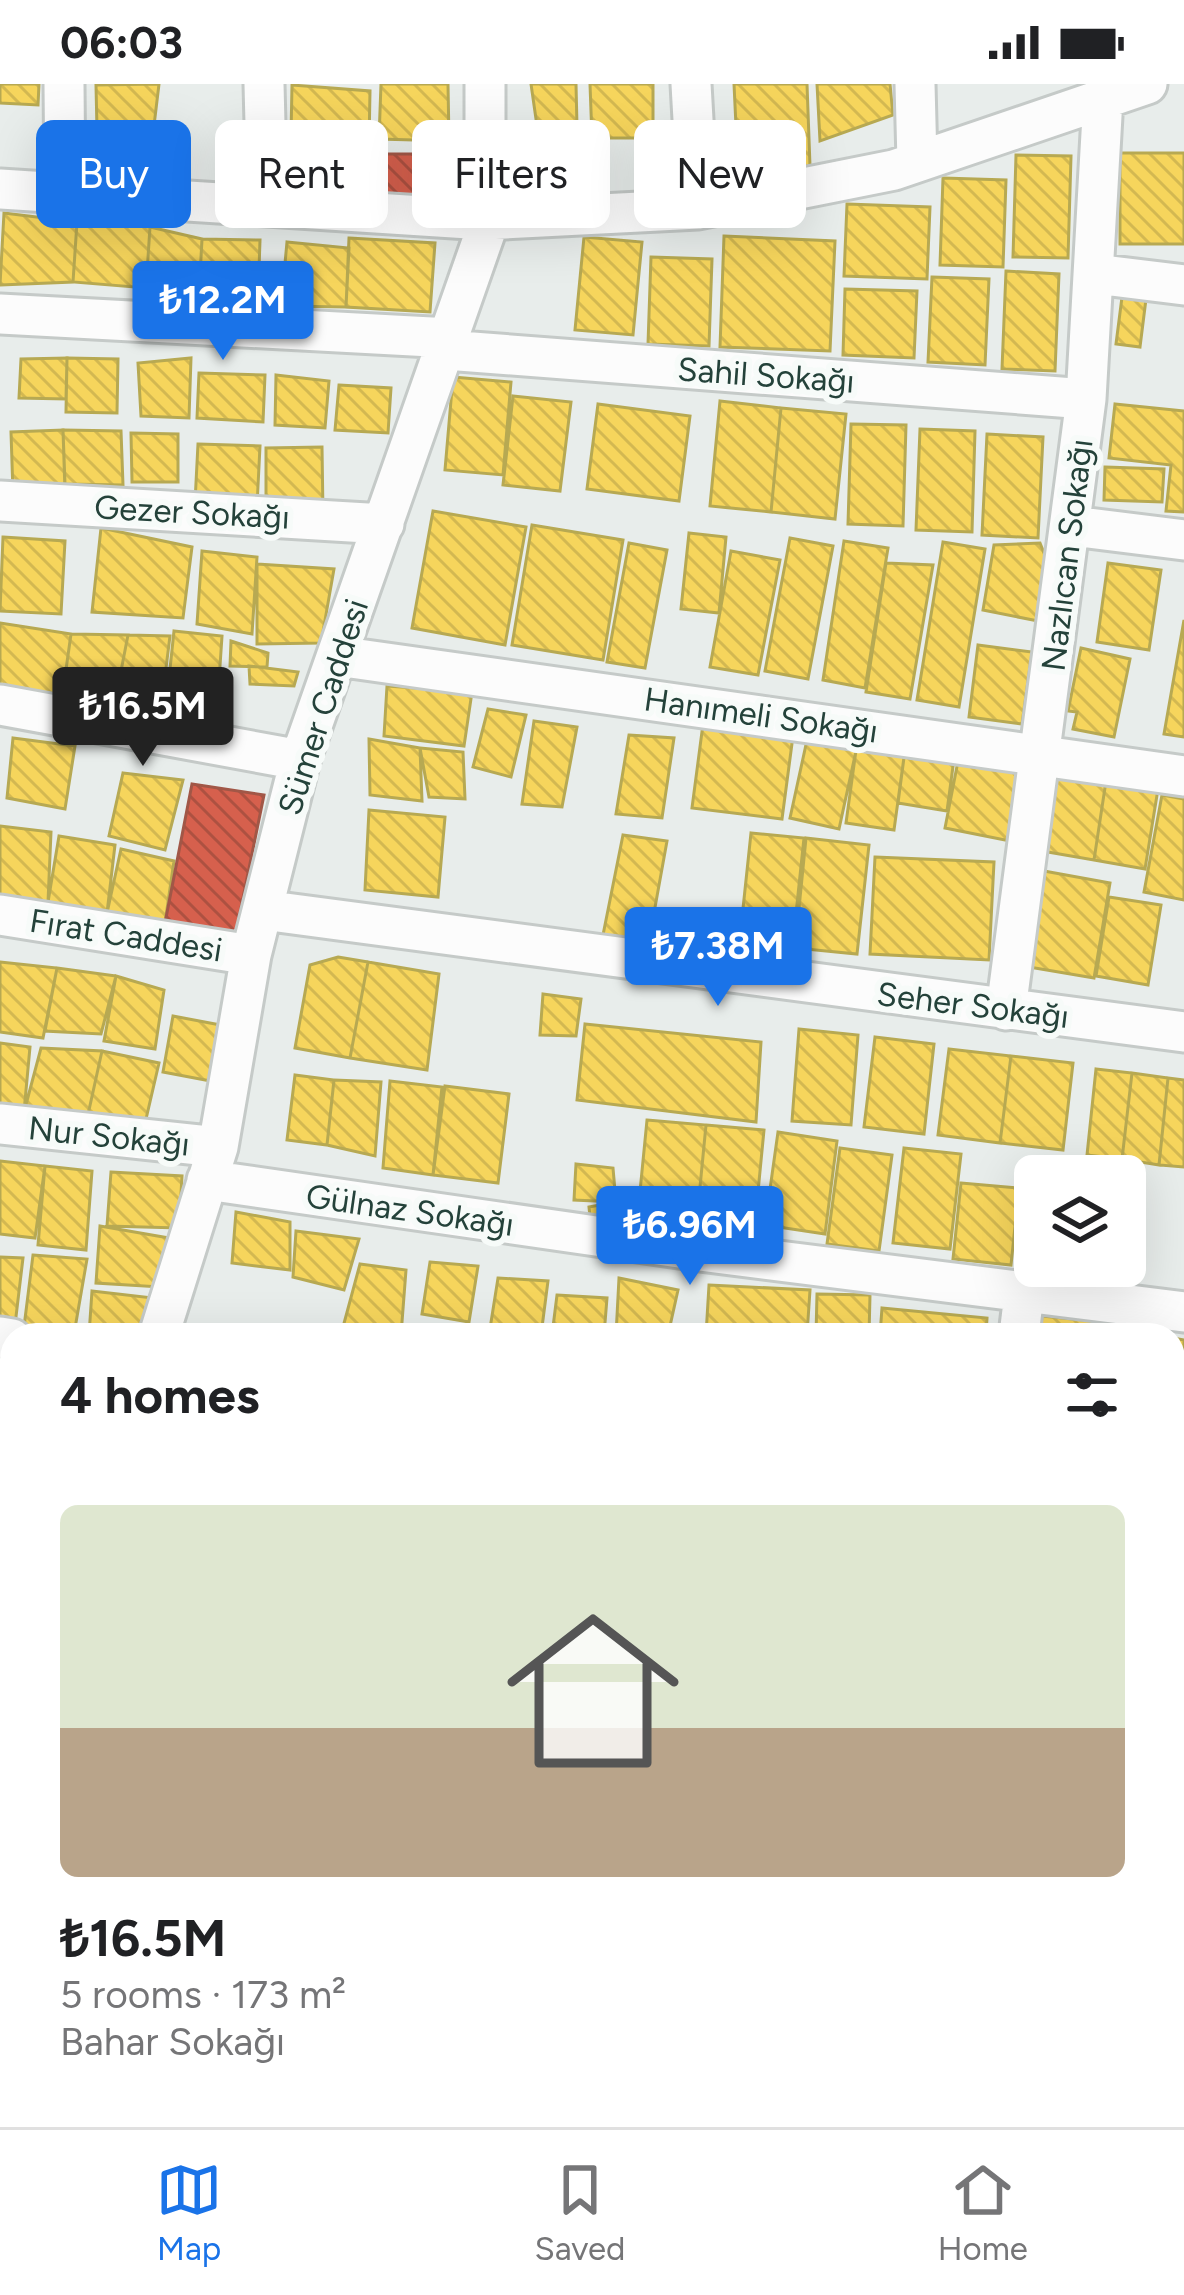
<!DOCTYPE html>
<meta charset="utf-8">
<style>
body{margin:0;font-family:Figtree,sans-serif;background:#f2f2f2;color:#202124;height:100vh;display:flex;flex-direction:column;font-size:45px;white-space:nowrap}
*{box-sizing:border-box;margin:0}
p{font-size:39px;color:#757577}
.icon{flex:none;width:66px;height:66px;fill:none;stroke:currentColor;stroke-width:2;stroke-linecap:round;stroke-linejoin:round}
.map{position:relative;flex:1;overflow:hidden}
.panel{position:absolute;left:0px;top:1239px;width:1185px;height:804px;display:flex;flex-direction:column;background:#fff;border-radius:36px 36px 0 0;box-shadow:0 12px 48px #0002}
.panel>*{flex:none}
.guide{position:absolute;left:36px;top:36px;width:1113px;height:108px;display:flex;gap:24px}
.fabs{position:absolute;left:1014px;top:1071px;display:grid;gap:24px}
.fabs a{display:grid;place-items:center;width:132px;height:132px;border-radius:18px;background:#fff;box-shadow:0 12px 48px #0002;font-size:60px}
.price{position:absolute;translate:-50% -102px;padding:0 27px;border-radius:12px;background:#1a73e8;color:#fff;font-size:39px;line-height:78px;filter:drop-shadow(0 3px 6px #0008)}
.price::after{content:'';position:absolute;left:50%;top:72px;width:36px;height:27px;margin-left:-18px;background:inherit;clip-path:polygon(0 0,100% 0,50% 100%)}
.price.on{background:#222;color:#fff}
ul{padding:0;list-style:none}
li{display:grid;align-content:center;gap:24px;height:636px;padding:0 60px}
li span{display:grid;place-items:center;height:372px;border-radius:18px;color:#555}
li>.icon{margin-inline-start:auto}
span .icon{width:216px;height:216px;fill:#fffc;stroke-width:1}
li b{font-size:51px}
h2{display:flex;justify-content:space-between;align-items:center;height:144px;padding:0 60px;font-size:51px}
.pill{padding:0 42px;border-radius:18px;background:#fff;box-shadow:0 12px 48px #0002;font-size:42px;line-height:108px}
.pill.on{background:#1a73e8;color:#fff}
.status{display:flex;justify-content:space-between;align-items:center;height:84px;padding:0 60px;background:#fff;direction:ltr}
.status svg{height:33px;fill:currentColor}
.tab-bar{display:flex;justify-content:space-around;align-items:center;height:168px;border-top:3px solid #e0e0e0;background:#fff;font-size:33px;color:#757577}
.tab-bar a{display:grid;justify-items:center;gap:6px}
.tab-bar .on{color:#1a73e8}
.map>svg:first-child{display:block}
</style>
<div class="status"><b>06:03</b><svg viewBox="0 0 49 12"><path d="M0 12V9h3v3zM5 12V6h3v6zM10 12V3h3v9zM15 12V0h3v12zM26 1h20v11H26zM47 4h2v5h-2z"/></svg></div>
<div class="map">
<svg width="1184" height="2043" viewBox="0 0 1184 2043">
<defs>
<pattern id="homes-back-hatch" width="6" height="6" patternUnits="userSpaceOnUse" patternTransform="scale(3)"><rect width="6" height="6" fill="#f6d55c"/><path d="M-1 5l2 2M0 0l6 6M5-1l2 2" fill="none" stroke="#d3b851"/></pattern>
<pattern id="shops-back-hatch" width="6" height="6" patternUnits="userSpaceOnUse" patternTransform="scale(3)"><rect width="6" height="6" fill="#d6604d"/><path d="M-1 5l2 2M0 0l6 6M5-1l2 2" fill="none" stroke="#ad5141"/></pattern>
</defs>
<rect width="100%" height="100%" fill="#e8edeb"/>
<path fill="url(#homes-back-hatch)" stroke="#b7a952" stroke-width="3" d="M0,0H39L38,21L0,19Z
M159,0L153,50L97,46L96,1Z
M381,0H448L449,57L379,55Z
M531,0H576L577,43L537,42Z
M590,0H653V54H592Z
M734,0H807L810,82L738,84Z
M817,0H890L893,31L820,57Z
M292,1L370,7L369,60L291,51Z
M161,52V113L98,100L97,55Z
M292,67L354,70L352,122L290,119Z
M1120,69H1184V160H1120Z
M1016,71L1071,72L1068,174L1013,173Z
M943,94L1006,96L1003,183L940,181Z
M847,120L930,123L927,195L844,192Z
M4,129L77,138L73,198L0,201Z
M77,138L150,143L146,204L73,198Z
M150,143L202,155L199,211L146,204Z
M724,152L835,157L830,267L720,263Z
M584,153L642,158L633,251L575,246Z
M349,154L435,159L430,228L346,223Z
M202,155L260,156L258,215L199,211Z
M287,158L349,164L346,223L281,222Z
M651,173L712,175L709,262L648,260Z
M1006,187L1059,190L1055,287L1002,285Z
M932,193L989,195L985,281L928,278Z
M845,205L917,207L914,274L843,271Z
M1122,213L1146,215L1140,263L1116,260Z
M67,274L118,275L117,329L66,328Z
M67,274L66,315L19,314L21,275Z
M191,274L189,334L141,332L138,279Z
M199,289L265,291L263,338L197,334Z
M276,291L329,297L325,344L275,341Z
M453,293L511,298L503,391L445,386Z
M339,301L391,304L388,349L335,346Z
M513,312L571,318L560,407L503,401Z
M720,317L781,324L771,428L710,422Z
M598,320L690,332L679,417L587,405Z
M1115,320L1184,327V428L1166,427L1171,381L1109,374Z
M781,324L846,330L835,435L771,428Z
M851,340L906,341L903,442L848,440Z
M920,345L975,347L972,448L916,446Z
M63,346L65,408L13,409L11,348Z
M63,346L121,347L123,401L65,400Z
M131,349L178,350V398H132Z
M987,350L1043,353L1038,454L982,451Z
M198,360L260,362L257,422L195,418Z
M322,363L323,430L266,425V364Z
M1105,383L1164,385L1162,418L1104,416Z
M433,427L526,443L505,561L412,544Z
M532,441L623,456L603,576L512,561Z
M101,444L192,463L183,534L92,528Z
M689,449L726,453L719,529L681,525Z
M3,453L65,457L61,530L0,527Z
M790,454L833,462L808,595L765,587Z
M844,457L888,464L865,604L823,596Z
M943,458L985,465L959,623L917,616Z
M629,459L667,466L645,584L607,578Z
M1040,459L1050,484L1043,538L983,526L994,461Z
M202,467L257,473L252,550L197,540Z
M731,467L780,476L758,591L710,583Z
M886,479L933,481L910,615L866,608Z
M1108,479L1161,486L1149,566L1097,558Z
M257,480L334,485L321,559L257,560Z
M1184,536V653L1164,650Z
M0,539L71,550L62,614L0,601Z
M174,547L222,552L216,641L165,632Z
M71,550L128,551L114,623L62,614Z
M128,551L170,552L161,624L114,623Z
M231,557L268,569L267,583L230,582Z
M978,561L1032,568L1022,640L969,633Z
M1081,564L1130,575L1114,653L1073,645L1077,628L1068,627Z
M249,582L298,588L294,602L250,600Z
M387,602L472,608L464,662L384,652Z
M488,625L526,631L511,693L473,683Z
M534,637L577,643L562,723L522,720Z
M703,640L793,652L782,735L692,724Z
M629,651L674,654L662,734L616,730Z
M13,654L75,662L65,725L7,714Z
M369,655L420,664L422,717L370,711Z
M807,656L856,667L839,745L790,734Z
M857,659L905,666L894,746L846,739Z
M420,664L463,668L465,715L429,713Z
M905,666L954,675L947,727L898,719Z
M959,672L1024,685L1010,757L945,744Z
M1055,688L1106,697L1094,776L1042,767Z
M123,689L183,696L165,766L109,752Z
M1106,697L1158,705L1145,785L1094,776Z
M1162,711L1184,715V816L1144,808Z
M369,726L445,733L438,813L365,806Z
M0,742L51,748L48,818L0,811Z
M751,749L804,754L793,858L740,853Z
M623,751L667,757L648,862L602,856Z
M59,752L115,761L107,829L48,818Z
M806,754L869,761L857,870L795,864Z
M121,765L174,777L165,839L107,829Z
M875,773L994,778L989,876L870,870Z
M1044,787L1110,799L1094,894L1029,883Z
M1109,813L1161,821L1148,901L1096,892Z
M338,873L368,878L350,974L295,964L310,881Z
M0,878L57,884L43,954L0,948Z
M368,878L439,890L427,986L350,974Z
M57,884L116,892L101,950L45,947Z
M116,892L164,906L155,965L104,957Z
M543,910L581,915L576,952L540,951Z
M173,932L231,943L221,999L163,988Z
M585,940L761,958L756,1038L577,1016Z
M799,945L858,951L851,1041L792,1037Z
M875,953L934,960L924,1050L864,1043Z
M0,959L30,963L24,1028L0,1025Z
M41,964L102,967L87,1035L24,1028Z
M949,965L1011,972L1000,1059L938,1051Z
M102,967L159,979L143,1048L87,1035Z
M1011,972L1073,979L1063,1066L1000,1059Z
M1096,985L1132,989L1122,1075L1087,1071Z
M1132,989L1168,994L1159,1081L1122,1075Z
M295,991L334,996L327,1061L287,1056Z
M1168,994L1184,996V1083L1159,1081Z
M334,996L381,998L375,1072L327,1061Z
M390,997L442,1003L433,1091L383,1084Z
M445,1002L509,1010L498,1099L433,1091Z
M647,1036L706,1041L697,1134L638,1128Z
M706,1041L764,1046L755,1139L697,1134Z
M778,1048L837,1057L825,1150L765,1141Z
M840,1064L892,1071L879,1167L827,1160Z
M904,1064L961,1070L950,1165L893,1159Z
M0,1077L45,1082L35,1154L0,1150Z
M576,1080L613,1084L616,1118L574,1116Z
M45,1082L92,1087L86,1166L38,1161Z
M111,1088L182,1092L179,1144L107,1142Z
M961,1099L1019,1104L1011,1181L953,1175Z
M616,1118L617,1149L591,1143L589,1123Z
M236,1128L290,1138V1186L232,1179Z
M100,1142L169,1154L160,1203L96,1199Z
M296,1147L359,1155L344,1206L293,1193Z
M33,1171L87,1175L74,1250L24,1243Z
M0,1173L23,1174L15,1241L0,1238Z
M430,1178L478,1182L469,1238L422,1230Z
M360,1180L406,1186L401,1251L343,1243Z
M498,1194L548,1197L541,1251H489Z
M619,1194L678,1206L668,1251H616Z
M709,1201L810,1206L807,1251H706Z
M92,1207L153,1214L150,1251H89Z
M817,1210L870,1211L869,1251H816Z
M557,1211L607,1214L604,1251H552Z
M882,1224L987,1234L986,1251H880Z
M1042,1232L1124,1240L1123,1251H1040Z
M1173,1254L1184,1256V1360L1173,1358Z
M0,1297L12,1298V1368L0,1366Z
M1173,1371L1184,1373V1477L1173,1475Z
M0,1383L12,1384L9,1461L0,1459Z
M1175,1531L1184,1532V1627L1173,1625Z
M0,1605L12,1607L10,1667L0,1665Z
M1173,1644L1184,1646V1719L1173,1718Z
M1173,1878L1184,1879V1953L1173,1952Z
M0,2027L48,2043H0Z
M702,2031H750L748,2041Z
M814,2031H905L903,2043H872L814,2035Z
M970,2031H1021L1019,2043H969Z
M1073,2031H1134L1132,2043H1071Z"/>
<path fill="url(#shops-back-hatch)" stroke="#a15747" stroke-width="3" d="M376,70H431V103H416V122H377Z
M192,700L264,711L236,848L165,839Z"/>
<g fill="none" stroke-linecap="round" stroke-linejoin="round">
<g stroke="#c5cac8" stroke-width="45">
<path id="minor" d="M64,0L65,108
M264,0L267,120
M691,0L698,125
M915,0L917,78
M0,105L485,136L698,125L894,86L1147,0
M1095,190L1184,201
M0,230L450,254
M446,266L1086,315
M0,417L384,440
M1072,442L1184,456
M337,572L1184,692
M0,621L300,676
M263,826L1184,948
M0,831L251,871
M1006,926L1086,315L1103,14
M0,1040L218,1063
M207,1096L700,1167L1184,1228
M159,1251L218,1063L251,871L300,676L485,149V0
M1019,1251L1024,1210
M0,1253L12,1255
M0,1467L12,1469
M1173,1512L1184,1514
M0,1721L12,1683
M1173,1757L1184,1759
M0,1835L12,1836
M0,1985L12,1988
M1173,1988L1184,1989
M258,2031L340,2043
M930,2043L932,2031"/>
</g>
<use href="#minor" stroke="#fcfcfc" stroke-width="39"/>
</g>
<g text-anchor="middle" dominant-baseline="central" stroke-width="12" stroke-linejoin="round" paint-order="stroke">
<g font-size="33" fill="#24423a" stroke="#f7fbf9">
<text transform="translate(766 291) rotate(4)">Sahil Sokağı</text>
<text transform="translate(192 428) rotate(3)">Gezer Sokağı</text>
<text transform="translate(1067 471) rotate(-83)">Nazlıcan Sokağı</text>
<text transform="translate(323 623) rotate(-72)">Sümer Caddesi</text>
<text transform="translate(761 631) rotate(8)">Hanımeli Sokağı</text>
<text transform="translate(126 851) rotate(9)">Fırat Caddesi</text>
<text transform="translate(973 921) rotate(7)">Seher Sokağı</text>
<text transform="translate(109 1052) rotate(6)">Nur Sokağı</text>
<text transform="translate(410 1126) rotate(8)">Gülnaz Sokağı</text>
</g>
</g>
</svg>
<div class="fabs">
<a><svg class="icon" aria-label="layers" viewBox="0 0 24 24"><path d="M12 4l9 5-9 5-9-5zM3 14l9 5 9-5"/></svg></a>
</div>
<b class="price" style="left:223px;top:279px">₺12.2M</b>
<b class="price on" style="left:143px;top:685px">₺16.5M</b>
<b class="price" style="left:718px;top:925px">₺7.38M</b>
<b class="price" style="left:690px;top:1204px">₺6.96M</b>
<div class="guide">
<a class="pill on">Buy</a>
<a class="pill">Rent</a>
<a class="pill">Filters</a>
<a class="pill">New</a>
</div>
<section class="panel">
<h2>4 homes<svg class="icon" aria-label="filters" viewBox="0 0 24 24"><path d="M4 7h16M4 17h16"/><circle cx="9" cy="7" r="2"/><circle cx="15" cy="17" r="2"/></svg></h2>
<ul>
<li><span style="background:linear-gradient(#dfe7d0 60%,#b9a48a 0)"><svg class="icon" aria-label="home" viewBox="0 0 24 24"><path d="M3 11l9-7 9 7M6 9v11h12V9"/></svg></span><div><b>₺16.5M</b><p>5 rooms · 173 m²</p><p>Bahar Sokağı</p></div></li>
</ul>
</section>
</div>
<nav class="tab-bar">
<a class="on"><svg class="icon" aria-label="map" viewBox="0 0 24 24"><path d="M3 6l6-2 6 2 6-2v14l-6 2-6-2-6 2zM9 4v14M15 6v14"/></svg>Map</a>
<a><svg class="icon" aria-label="saved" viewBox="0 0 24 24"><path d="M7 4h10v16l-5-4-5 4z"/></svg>Saved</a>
<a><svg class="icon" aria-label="home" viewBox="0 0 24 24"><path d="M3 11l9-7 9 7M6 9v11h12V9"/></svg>Home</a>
</nav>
